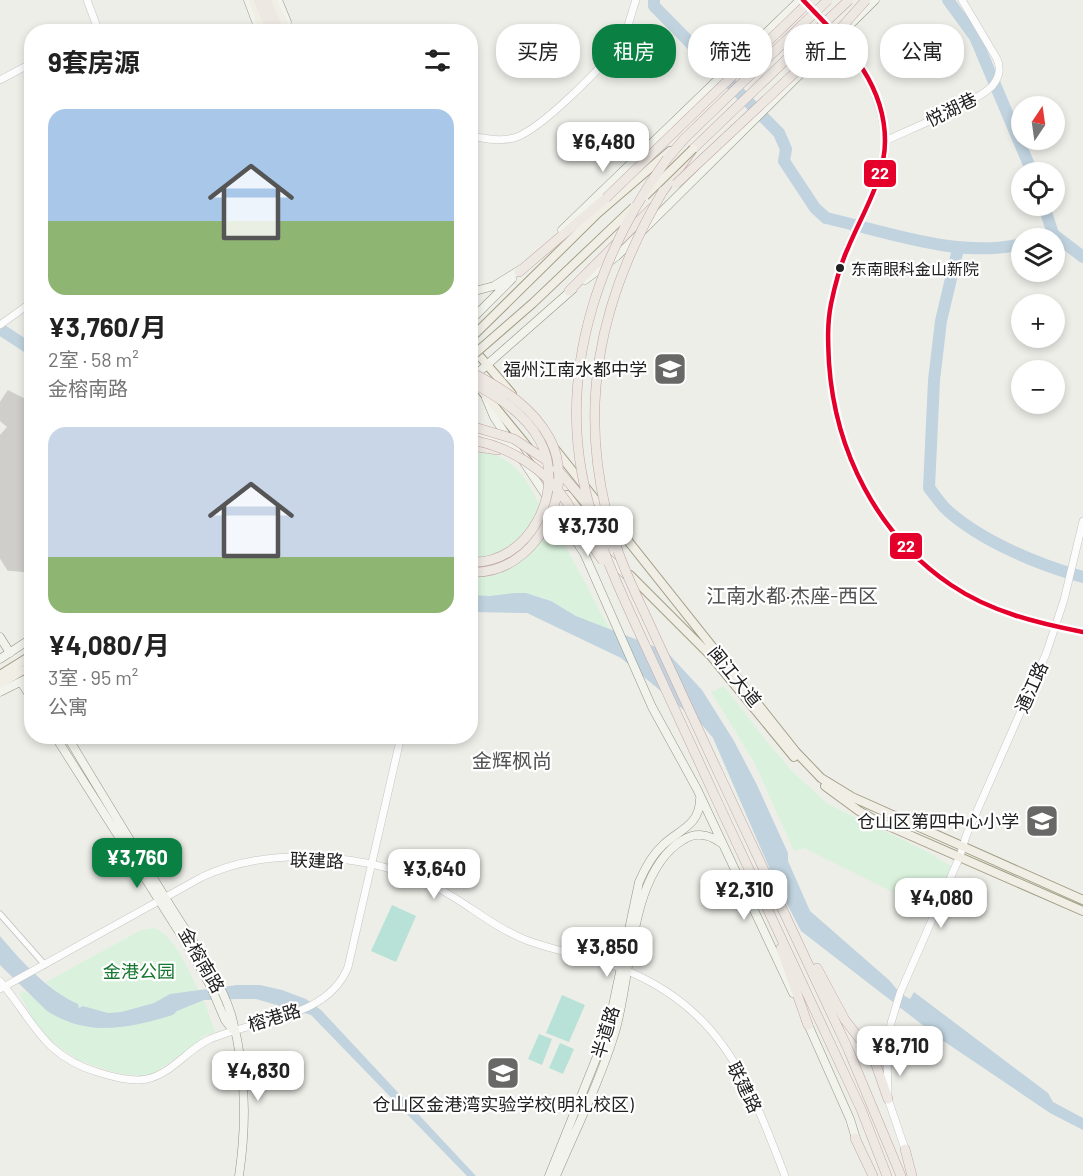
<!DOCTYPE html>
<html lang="zh">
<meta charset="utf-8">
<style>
body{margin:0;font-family:Barlow,"Noto Sans SC",sans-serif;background:#f6f6f6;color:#222;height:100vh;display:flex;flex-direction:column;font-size:22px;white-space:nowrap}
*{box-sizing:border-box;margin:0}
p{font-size:20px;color:#767676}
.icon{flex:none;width:33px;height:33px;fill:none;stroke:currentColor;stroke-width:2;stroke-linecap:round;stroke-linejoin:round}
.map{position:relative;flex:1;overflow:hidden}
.details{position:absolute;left:24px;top:24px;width:454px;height:720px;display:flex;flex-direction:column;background:#fff;border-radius:24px;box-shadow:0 3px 9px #0003}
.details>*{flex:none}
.hud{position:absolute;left:496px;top:24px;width:496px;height:54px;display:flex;gap:12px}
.needle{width:39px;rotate:13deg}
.controls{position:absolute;left:1011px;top:96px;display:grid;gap:12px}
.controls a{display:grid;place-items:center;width:54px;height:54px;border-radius:50%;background:#fff;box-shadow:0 3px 9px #0003;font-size:30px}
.price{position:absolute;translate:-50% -51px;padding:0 14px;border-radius:12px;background:#fff;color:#222;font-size:20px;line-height:39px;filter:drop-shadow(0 2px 3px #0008)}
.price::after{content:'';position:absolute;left:50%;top:36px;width:18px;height:14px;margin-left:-9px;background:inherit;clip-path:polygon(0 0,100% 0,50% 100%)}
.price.active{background:#0b8043;color:#fff}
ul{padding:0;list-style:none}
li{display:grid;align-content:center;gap:12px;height:318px;padding:0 24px}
li span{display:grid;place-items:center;height:186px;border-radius:18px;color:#555}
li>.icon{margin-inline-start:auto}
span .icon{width:108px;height:108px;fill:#fffc;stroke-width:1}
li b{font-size:26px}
h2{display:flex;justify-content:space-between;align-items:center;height:72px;padding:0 24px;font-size:26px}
.chip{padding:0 21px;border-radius:24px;background:#fff;box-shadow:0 3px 9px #0003;font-size:21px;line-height:54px}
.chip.active{background:#0b8043;color:#fff}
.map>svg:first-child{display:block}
</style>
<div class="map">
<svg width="1083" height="1176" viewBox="0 0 1083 1176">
<rect width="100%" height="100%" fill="#eeeee9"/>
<path fill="#daf2dd" d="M471,446C518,460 523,473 545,515H549L610,630C599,625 586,621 575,615C562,608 552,599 537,596C515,591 493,598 471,595Z
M724,686L764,738L794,773L828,804L926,851L951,866L938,898L913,886L907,899L804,848L794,851L754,762L711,692Z
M154,928C174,934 190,973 199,992L170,994L154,1003L121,1012L108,1013L83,1006L79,1008L78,1004L61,996L46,982L141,930Z
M25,991C79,1038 106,1034 173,1015L177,1011L204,1000L215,1032L201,1037L202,1041L154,1073L143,1076L116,1073L78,1060L53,1043L38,1029L19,993Z"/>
<path fill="#b8e2d7" d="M392,905L416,916L396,962L371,951Z
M562,995L585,1005L569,1042L546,1033Z
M539,1034L552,1039L542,1065L528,1059Z
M560,1043L574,1049L563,1074L549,1068Z"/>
<path fill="#c0d3de" d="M515,593H526L551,601L576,616L666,651L702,690L734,741L757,785L788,853V861L810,911L889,980L900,993L910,999L914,992L1048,1093L1053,1102L1083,1118V1130L1050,1113L942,1040L801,931L775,881L713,738L703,726L621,658L527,613L471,612V595L490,596Z
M0,936C22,962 47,990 78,1004L79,1008L83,1006L108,1013L121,1012L154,1003L170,994L237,985H260L282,990L306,999L321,1010L476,1176H467L311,1015L256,999H238L204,1000L177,1011L173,1015C128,1028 90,1038 47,1011L4,969L0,965Z"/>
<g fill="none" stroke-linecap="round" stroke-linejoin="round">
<path stroke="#c0d3de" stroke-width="12" d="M654,0V6L779,133L786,149L784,161L815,208L826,218C888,232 959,259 1022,244
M948,0L975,37L1032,172
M1044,206L1053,234L1083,257
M958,249L941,321L934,380L929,488C935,495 940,504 947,510C981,541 1039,565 1083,577
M0,329L32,350"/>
</g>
<path fill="#cfceca" stroke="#d1cfcb" stroke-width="1.5" d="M8,391L32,403V572L8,570L0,557V436L8,427L0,420V403Z"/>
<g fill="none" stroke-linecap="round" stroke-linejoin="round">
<g stroke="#c5c5c3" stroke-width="7">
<path id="minor" d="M0,914L45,965"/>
</g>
<g stroke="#c5c5c3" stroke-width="8">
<path id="tertiary" d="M87,0L99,32
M805,1C846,45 879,74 885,138C888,174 863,213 849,244C841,263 835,285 831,305C827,325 828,344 829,364C835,452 877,536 952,585C991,612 1037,623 1083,632
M0,80L32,63
M471,136C486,139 503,142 517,137C544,126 602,68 620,43C628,32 631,13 636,0
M885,141C908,130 980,101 993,85C1000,76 1001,68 997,59L962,0
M0,325L32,302
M0,981C34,1021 42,1055 97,1072C113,1077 131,1082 147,1079C171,1074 186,1051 208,1040C253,1019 327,1020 348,967L401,736
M0,989L202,877C270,845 370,853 436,887C467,903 493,927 526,940C553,950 581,955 609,964C640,974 672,992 695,1014C741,1056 763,1119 785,1176
M905,1149L888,1099L887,1051L891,1023L900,993L960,856L966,836L1046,654L1064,600L1083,521"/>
</g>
<g stroke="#929782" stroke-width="9">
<path id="secondary" d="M248,0L257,24
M278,0L287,22
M562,230L800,0
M585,280L617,256L875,0
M471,292L494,286L523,268
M471,320L512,279
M472,378L573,289
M486,398L494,417L584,553L652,707L697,789L793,993
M471,433L497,440L511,449
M565,518L584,536
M606,556L626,575
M0,637L10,653
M0,659L32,638
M21,682L32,699
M0,692L32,676
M55,736L183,938L211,987L225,1020L232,1029
M67,736C101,793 136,850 171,907C192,941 219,976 231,1014C246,1067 247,1122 239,1176
M806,1020L850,1119L857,1142
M549,1176L608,1029L639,882C645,868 652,855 663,845C679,830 700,825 700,799
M556,1176C576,1129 600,1081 615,1032C632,976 629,872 683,840C695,832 709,834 721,843"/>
</g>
<g stroke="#a39f87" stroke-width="10">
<path id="primary" d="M253,0L264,32
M272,0L288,32
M471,338L598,213L670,151
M471,346L512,394
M478,386L549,473
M555,449L796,752L821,778L852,797L1083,900
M567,495L596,532
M630,575L711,656L794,757
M0,675L32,655
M0,684L32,665
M825,786L859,811L875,820L1083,911"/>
</g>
<g stroke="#c1a4a6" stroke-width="10">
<path id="trunk" d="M258,0L272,32
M266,0L280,32
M667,159L684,139L805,22
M663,191L693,149L815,32
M519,272L606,198
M569,291L652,208
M471,446L498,450
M718,772L848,1049L901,1176
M718,803L861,1109L887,1176
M781,948L808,1025
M817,968L845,1020L873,1056L888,1099
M855,1138L873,1176
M905,1149L912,1176"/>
</g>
<use href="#minor" stroke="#fcfcfc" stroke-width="5"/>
<use href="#tertiary" stroke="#fcfcfc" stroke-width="7"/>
<use href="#secondary" stroke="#f1f3ec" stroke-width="8"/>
<use href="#primary" stroke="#f1eee6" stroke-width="8"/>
<use href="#trunk" stroke="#eee8e3" stroke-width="9"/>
<g stroke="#a39f87" stroke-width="10" stroke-linecap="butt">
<path id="primary-bridge" d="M645,196L693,149
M471,357L533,303L634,207"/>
</g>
<g stroke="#c1a4a6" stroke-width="10" stroke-linecap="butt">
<path id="trunk-bridge" d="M805,22L828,0
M815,32L849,0
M667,159C602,248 561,362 582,474C593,535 620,591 646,647C670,699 694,751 718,803
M676,184L832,38L866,0
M663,191C597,302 575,415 614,539C623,570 638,598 651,627C673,675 695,723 718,772
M606,198L811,0
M471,372C503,389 532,406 550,439C578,492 535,576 471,572
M471,382C498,397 525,413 540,441C567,490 529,565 471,562
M471,426L514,439L546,460
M471,440C509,446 545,469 566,501C579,521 589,542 603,561
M557,469L587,504
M597,521L613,548"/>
</g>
<use href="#primary-bridge" stroke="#f1eee6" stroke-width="8"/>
<use href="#trunk-bridge" stroke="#eee8e3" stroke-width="9"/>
<g stroke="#fff" stroke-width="9">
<path id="bus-1" d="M803,0C842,41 885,80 885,141C885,179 862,214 848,248C840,265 835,285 831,304C827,324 828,343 829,363C835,451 877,535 951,585C991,612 1037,623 1083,632"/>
</g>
<use href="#bus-1" stroke="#e4002b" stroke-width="4.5"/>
</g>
<defs>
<g id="school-square" transform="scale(1.725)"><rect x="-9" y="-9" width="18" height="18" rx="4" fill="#686866" stroke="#fff"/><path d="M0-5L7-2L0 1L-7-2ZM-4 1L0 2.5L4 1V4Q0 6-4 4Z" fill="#fff"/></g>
</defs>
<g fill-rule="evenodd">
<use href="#school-square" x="670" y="369"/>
<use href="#school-square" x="1042" y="821"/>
<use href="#school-square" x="503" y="1073"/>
</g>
<circle fill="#202020" stroke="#fff" stroke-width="2" cx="840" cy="268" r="5"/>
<g text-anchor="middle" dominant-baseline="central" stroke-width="4.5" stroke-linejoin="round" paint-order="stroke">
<g font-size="16" fill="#202020" stroke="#fff" text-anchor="start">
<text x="851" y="268">东南眼科金山新院</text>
</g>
<g font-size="18" fill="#202020" stroke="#fff">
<text transform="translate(951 109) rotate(-26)">悦湖巷</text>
<text transform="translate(735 676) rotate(51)">闽江大道</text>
<text transform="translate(1031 687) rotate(-66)">通江路</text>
<text transform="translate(317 860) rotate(2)">联建路</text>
<text transform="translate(202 960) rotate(60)">金榕南路</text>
<text transform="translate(274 1017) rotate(-17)">榕港路</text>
<text transform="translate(605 1032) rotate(-73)">半道路</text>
<text transform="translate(745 1087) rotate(64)">联建路</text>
</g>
<g font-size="18" fill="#202020" stroke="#fff" text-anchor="end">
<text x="647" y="369">福州江南水都中学</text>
<text x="1019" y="821">仓山区第四中心小学</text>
<text x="503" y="1104" text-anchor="middle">仓山区金港湾实验学校(明礼校区)</text>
</g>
<g font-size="18" fill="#15772f" stroke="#fff">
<text x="139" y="971">金港公园</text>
</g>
<g font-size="20" fill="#535353" stroke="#fff">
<text x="792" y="595">江南水都·杰座-西区</text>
<text x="512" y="760">金辉枫尚</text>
</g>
</g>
<g stroke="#fff" stroke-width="2">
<rect x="863" y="159" width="34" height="29" rx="6" fill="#e4002b"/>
<rect x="889" y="532" width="34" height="28" rx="6" fill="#e4002b"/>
</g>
<g font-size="16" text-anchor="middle" font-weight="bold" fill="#fff">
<text x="880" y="179">22</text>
<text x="906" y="552">22</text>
</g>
</svg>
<div class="controls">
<a><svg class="needle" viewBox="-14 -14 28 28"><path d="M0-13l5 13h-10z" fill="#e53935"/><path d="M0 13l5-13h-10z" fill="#767676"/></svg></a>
<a><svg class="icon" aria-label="locate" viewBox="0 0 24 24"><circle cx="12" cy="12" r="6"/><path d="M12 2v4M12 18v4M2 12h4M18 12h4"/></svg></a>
<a><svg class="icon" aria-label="layers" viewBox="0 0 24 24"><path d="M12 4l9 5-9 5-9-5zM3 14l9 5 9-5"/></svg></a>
<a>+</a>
<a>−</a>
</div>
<b class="price" style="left:603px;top:173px">¥6,480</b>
<b class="price" style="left:588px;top:557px">¥3,730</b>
<b class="price active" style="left:137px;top:889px">¥3,760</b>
<b class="price" style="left:434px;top:900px">¥3,640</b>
<b class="price" style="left:744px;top:921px">¥2,310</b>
<b class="price" style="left:941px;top:929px">¥4,080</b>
<b class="price" style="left:607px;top:978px">¥3,850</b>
<b class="price" style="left:900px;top:1077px">¥8,710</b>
<b class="price" style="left:258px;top:1102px">¥4,830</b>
<div class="hud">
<a class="chip">买房</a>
<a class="chip active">租房</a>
<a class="chip">筛选</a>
<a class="chip">新上</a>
<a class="chip">公寓</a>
</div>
<section class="details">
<h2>9套房源<svg class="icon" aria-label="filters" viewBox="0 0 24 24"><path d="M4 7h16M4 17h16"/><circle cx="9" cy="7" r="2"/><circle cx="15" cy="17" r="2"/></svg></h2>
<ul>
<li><span style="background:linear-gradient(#a9c7e8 60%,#8fb573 0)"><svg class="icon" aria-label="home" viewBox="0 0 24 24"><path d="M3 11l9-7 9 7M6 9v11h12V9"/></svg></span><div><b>¥3,760/月</b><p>2室 · 58 m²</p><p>金榕南路</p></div></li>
<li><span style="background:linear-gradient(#c9d6e8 70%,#8fb573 0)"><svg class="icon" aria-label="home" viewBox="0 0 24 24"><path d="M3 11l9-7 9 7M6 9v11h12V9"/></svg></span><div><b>¥4,080/月</b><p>3室 · 95 m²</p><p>公寓</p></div></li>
</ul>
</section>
</div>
